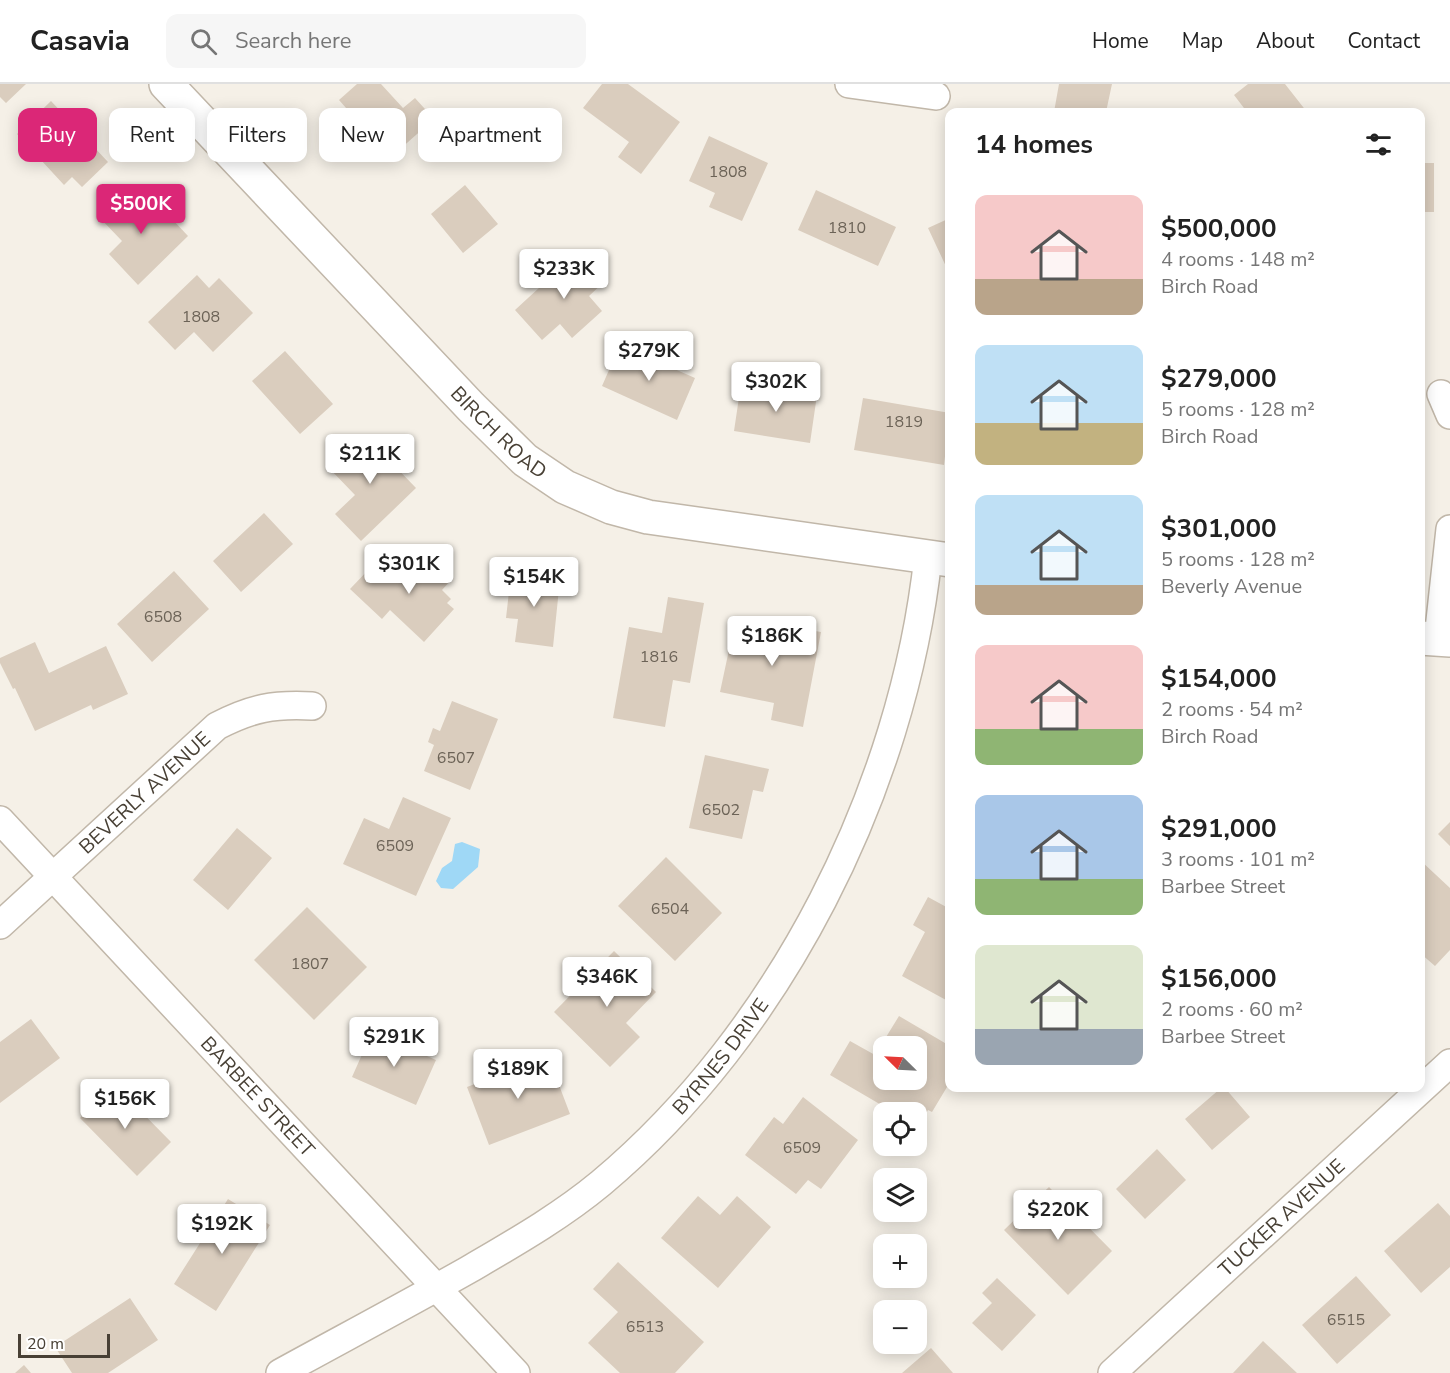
<!DOCTYPE html>
<meta charset="utf-8">
<style>
body{margin:0;font-family:"Nunito Sans",sans-serif;background:#f6f6f6;color:#222;height:100vh;display:flex;flex-direction:column;font-size:22px;white-space:nowrap}
*{box-sizing:border-box;margin:0}
p{font-size:20px;color:#767676}
.icon{flex:none;width:33px;height:33px;fill:none;stroke:currentColor;stroke-width:2;stroke-linecap:round;stroke-linejoin:round}
.map{position:relative;flex:1;overflow:hidden}
.panel{position:absolute;left:945px;top:24px;width:480px;height:984px;display:flex;flex-direction:column;background:#fff;border-radius:12px;box-shadow:0 3px 15px #0003}
.panel>*{flex:none}
.top-card{position:absolute;left:18px;top:24px;width:570px;height:54px;display:flex;gap:12px}
.needle{width:39px;rotate:294deg}
.fabs{position:absolute;left:873px;top:952px;display:grid;gap:12px}
.fabs a{display:grid;place-items:center;width:54px;height:54px;border-radius:12px;background:#fff;box-shadow:0 3px 15px #0003;font-size:30px}
.scale{position:absolute;left:18px;bottom:15px;width:92px;box-sizing:border-box;padding-left:6px;border:3px solid #484035;border-top:0;font-size:16px;line-height:21px;white-space:nowrap;color:#484035;-webkit-text-stroke:4px #fff;paint-order:stroke}
.price{position:absolute;translate:-50% -51px;padding:0 14px;border-radius:6px;background:#fff;color:#222;font-size:20px;line-height:39px;filter:drop-shadow(0 2px 3px #0008)}
.price::after{content:'';position:absolute;left:50%;top:36px;width:18px;height:14px;margin-left:-9px;background:inherit;clip-path:polygon(0 0,100% 0,50% 100%)}
.price.selected{background:#db2777;color:#fff}
ul{padding:0;list-style:none}
li{display:flex;align-items:center;gap:18px;height:150px;padding:0 30px}
li span{display:grid;place-items:center;flex:none;width:168px;height:120px;border-radius:12px;color:#555}
li>.icon{margin-inline-start:auto}
span .icon{width:72px;height:72px;fill:#fffc;stroke-width:1}
li b{font-size:26px}
h2{display:flex;justify-content:space-between;align-items:center;height:72px;padding:0 30px;font-size:26px}
.pill{padding:0 21px;border-radius:12px;background:#fff;box-shadow:0 3px 15px #0003;font-size:21px;line-height:54px}
.pill.selected{background:#db2777;color:#fff}
header{display:flex;align-items:center;gap:36px;box-sizing:border-box;height:84px;padding:0 30px;background:#fff;border-bottom:2px solid #e0e0e0}
header strong{font-size:28px}
nav{display:flex;gap:33px;margin-inline-start:auto;font-size:21px}
.search{width:420px;height:54px;background:#f6f6f6;display:flex;align-items:center;gap:15px;box-sizing:border-box;padding:0 21px;border-radius:12px;color:#767676;font-size:22px}
.map>svg:first-child{display:block}
</style>
<header>
<strong>Casavia</strong>
<div class="search"><svg class="icon" aria-label="search" viewBox="0 0 24 24"><circle cx="10" cy="10" r="6"/><path d="M15 15l6 6"/></svg>Search here</div>
<nav><a>Home</a><a>Map</a><a>About</a><a>Contact</a></nav>
</header>
<div class="map">
<svg width="1450" height="1289" viewBox="0 0 1450 1289">
<rect width="100%" height="100%" fill="#f5f0e7"/>
<path fill="#9fd8f6" d="M462,758L480,765L478,783L453,805L441,804L436,797L442,784L452,777L455,760Z"/>
<path fill="#dacdbe" fill-rule="evenodd" d="M0,0H26L6,19L0,13Z
M357,0H381L403,24L415,14L434,35L390,74L339,16Z
M602,0H628L680,38L641,90L618,73L629,58L583,24Z
M1059,0H1112L1106,28H1054Z
M1248,0H1285L1307,28H1247L1234,11Z
M51,17L108,78L82,103L72,93L64,101L17,50Z
M709,52L768,79L742,137L709,123L715,109L689,97Z
M1420,79H1434V128H1420Z
M465,101L498,140L463,169L431,130Z
M127,104L149,127L157,119L188,152L138,201L109,170L122,157L98,132Z
M816,106L896,143L878,182L798,146Z
M950,134V191L928,144Z
M578,168L605,197L589,212L602,227L572,254L560,240L542,256L515,226Z
M197,191L209,204L219,194L253,229L213,268L194,248L175,266L148,238Z
M620,261L695,294L677,336L602,302Z
M285,267L333,320L300,350L252,297Z
M741,300L817,311L810,359L734,347Z
M863,314L950,329L944,381L854,366Z
M362,350L373,362L380,355L395,370L389,376L416,404L361,457L335,430L355,411L328,383Z
M264,429L293,460L241,508L213,477Z
M425,469L453,494L442,506L451,515L447,519L454,525L424,558L390,526L382,535L350,505L371,483L385,496L401,479L409,486Z
M174,487L209,525L152,578L117,540Z
M511,490L560,495L553,563L515,558L518,535L506,534Z
M668,513L704,519L690,599L673,596L665,643L613,634L629,543L662,549Z
M736,533L821,548L803,643L771,636L774,619L720,608Z
M35,558L49,589L106,562L128,610L93,626L91,621L35,647L15,604L13,605L0,579V574Z
M452,617L498,635L470,706L424,687L434,661L428,658L433,644L440,647Z
M705,671L769,685L763,708L753,706L742,755L689,744Z
M403,713L451,734L416,812L343,780L364,734L389,745Z
M1450,738V762L1438,750Z
M237,744L272,774L228,826L193,796Z
M666,773L722,829L675,877L618,822Z
M1420,776L1450,804V866L1435,882L1420,869Z
M928,813L950,825V909L946,916L902,892L925,848L913,841Z
M307,823L367,883L314,936L254,876Z
M614,867L656,908L626,939L640,953L610,983L554,928Z
M899,932L950,962V998L932,1028L928,1026L919,1043L916,1029H895L830,991L850,957L875,971ZM884,963H916V996H884Z
M31,935L60,974L0,1019V958Z
M372,948L436,976L416,1021L352,993Z
M548,972L570,1030L489,1061L467,1003Z
M114,1000L171,1058L137,1092L80,1034Z
M1221,1004H1225L1250,1033L1212,1066L1185,1035Z
M803,1013L858,1056L821,1105L808,1096L796,1110L745,1071L774,1033L783,1040Z
M1157,1065L1186,1096L1145,1135L1116,1105Z
M1049,1103L1112,1167L1068,1211L1004,1146Z
M698,1112L720,1131L737,1112L771,1143L718,1204L661,1154Z
M228,1115L270,1141L216,1227L174,1200Z
M1438,1119L1450,1132V1183L1421,1209L1384,1167Z
M618,1178L704,1258L675,1289H620L588,1259L618,1228L593,1205Z
M1356,1192L1391,1231L1337,1280L1302,1241Z
M997,1194L1036,1231L1002,1267L972,1239L992,1219L982,1209Z
M130,1214L158,1256L108,1289H72L55,1263Z
M1263,1257L1297,1289H1233Z
M931,1264L953,1289H902Z
M24,1281L31,1289H15Z"/>
<g fill="none" stroke-linecap="round" stroke-linejoin="round">
<g stroke="#c1b7a9" stroke-width="30">
<g id="minor">
<path d="M849,0L936,12"/>
<path d="M1441,310L1450,331"/>
<path d="M1438,555L1450,445"/>
<path id="s1" d="M0,736L516,1289"/>
<path id="s2" d="M0,841L217,642C252,624 273,620 312,622"/>
<path id="s3" d="M280,1289C342,1255 406,1221 468,1186C514,1159 560,1133 601,1099C781,948 903,705 928,473"/>
<path id="s4" d="M1112,1289L1450,979"/>
</g>
</g>
<g stroke="#c1b7a9" stroke-width="36">
<g id="tertiary">
<path id="s5" d="M166,0L471,323L525,376L565,403L611,423L648,433L950,476"/>
<path d="M1420,554L1450,556"/>
</g>
</g>
<use href="#minor" stroke="#fff" stroke-width="27"/>
<use href="#tertiary" stroke="#fff" stroke-width="33"/>
</g>
<g text-anchor="middle" dominant-baseline="central" stroke-width="4.5" stroke-linejoin="round" paint-order="stroke">
<g font-size="16" fill="#6c6357">
<text x="728" y="88">1808</text>
<text x="847" y="144">1810</text>
<text x="201" y="233">1808</text>
<text x="904" y="338">1819</text>
<text x="163" y="533">6508</text>
<text x="659" y="573">1816</text>
<text x="456" y="674">6507</text>
<text x="721" y="726">6502</text>
<text x="395" y="762">6509</text>
<text x="670" y="825">6504</text>
<text x="310" y="880">1807</text>
<text x="802" y="1064">6509</text>
<text x="1346" y="1236">6515</text>
<text x="645" y="1243">6513</text>
</g>
<g font-size="20" fill="#484035" stroke="#fff">
<text stroke="none"><textPath href="#s5" startOffset="482">BIRCH ROAD</textPath></text>
<text stroke="none"><textPath href="#s2" startOffset="196">BEVERLY AVENUE</textPath></text>
<text stroke="none"><textPath href="#s3" startOffset="548">BYRNES DRIVE</textPath></text>
<text stroke="none"><textPath href="#s1" startOffset="378">BARBEE STREET</textPath></text>
<text stroke="none"><textPath href="#s4" startOffset="230">TUCKER AVENUE</textPath></text>
</g>
</g>
</svg>
<div class="fabs">
<a><svg class="needle" viewBox="-14 -14 28 28"><path d="M0-13l5 13h-10z" fill="#e53935"/><path d="M0 13l5-13h-10z" fill="#767676"/></svg></a>
<a><svg class="icon" aria-label="locate" viewBox="0 0 24 24"><circle cx="12" cy="12" r="6"/><path d="M12 2v4M12 18v4M2 12h4M18 12h4"/></svg></a>
<a><svg class="icon" aria-label="layers" viewBox="0 0 24 24"><path d="M12 4l9 5-9 5-9-5zM3 14l9 5 9-5"/></svg></a>
<a>+</a>
<a>−</a>
</div>
<div class="scale">20 m</div>
<b class="price selected" style="left:141px;top:151px">$500K</b>
<b class="price" style="left:564px;top:216px">$233K</b>
<b class="price" style="left:649px;top:298px">$279K</b>
<b class="price" style="left:776px;top:329px">$302K</b>
<b class="price" style="left:370px;top:401px">$211K</b>
<b class="price" style="left:409px;top:511px">$301K</b>
<b class="price" style="left:534px;top:524px">$154K</b>
<b class="price" style="left:772px;top:583px">$186K</b>
<b class="price" style="left:607px;top:924px">$346K</b>
<b class="price" style="left:394px;top:984px">$291K</b>
<b class="price" style="left:518px;top:1016px">$189K</b>
<b class="price" style="left:125px;top:1046px">$156K</b>
<b class="price" style="left:1058px;top:1157px">$220K</b>
<b class="price" style="left:222px;top:1171px">$192K</b>
<div class="top-card">
<a class="pill selected">Buy</a>
<a class="pill">Rent</a>
<a class="pill">Filters</a>
<a class="pill">New</a>
<a class="pill">Apartment</a>
</div>
<section class="panel">
<h2>14 homes<svg class="icon" aria-label="filters" viewBox="0 0 24 24"><path d="M4 7h16M4 17h16"/><circle cx="9" cy="7" r="2"/><circle cx="15" cy="17" r="2"/></svg></h2>
<ul>
<li><span style="background:linear-gradient(#f6c9c9 70%,#b9a48a 0)"><svg class="icon" aria-label="home" viewBox="0 0 24 24"><path d="M3 11l9-7 9 7M6 9v11h12V9"/></svg></span><div><b>$500,000</b><p>4 rooms · 148 m²</p><p>Birch Road</p></div></li>
<li><span style="background:linear-gradient(#bfe0f5 65%,#c2b280 0)"><svg class="icon" aria-label="home" viewBox="0 0 24 24"><path d="M3 11l9-7 9 7M6 9v11h12V9"/></svg></span><div><b>$279,000</b><p>5 rooms · 128 m²</p><p>Birch Road</p></div></li>
<li><span style="background:linear-gradient(#bfe0f5 75%,#b9a48a 0)"><svg class="icon" aria-label="home" viewBox="0 0 24 24"><path d="M3 11l9-7 9 7M6 9v11h12V9"/></svg></span><div><b>$301,000</b><p>5 rooms · 128 m²</p><p>Beverly Avenue</p></div></li>
<li><span style="background:linear-gradient(#f6c9c9 70%,#8fb573 0)"><svg class="icon" aria-label="home" viewBox="0 0 24 24"><path d="M3 11l9-7 9 7M6 9v11h12V9"/></svg></span><div><b>$154,000</b><p>2 rooms · 54 m²</p><p>Birch Road</p></div></li>
<li><span style="background:linear-gradient(#a9c7e8 70%,#8fb573 0)"><svg class="icon" aria-label="home" viewBox="0 0 24 24"><path d="M3 11l9-7 9 7M6 9v11h12V9"/></svg></span><div><b>$291,000</b><p>3 rooms · 101 m²</p><p>Barbee Street</p></div></li>
<li><span style="background:linear-gradient(#dfe7d0 70%,#9aa5b1 0)"><svg class="icon" aria-label="home" viewBox="0 0 24 24"><path d="M3 11l9-7 9 7M6 9v11h12V9"/></svg></span><div><b>$156,000</b><p>2 rooms · 60 m²</p><p>Barbee Street</p></div></li>
</ul>
</section>
</div>
